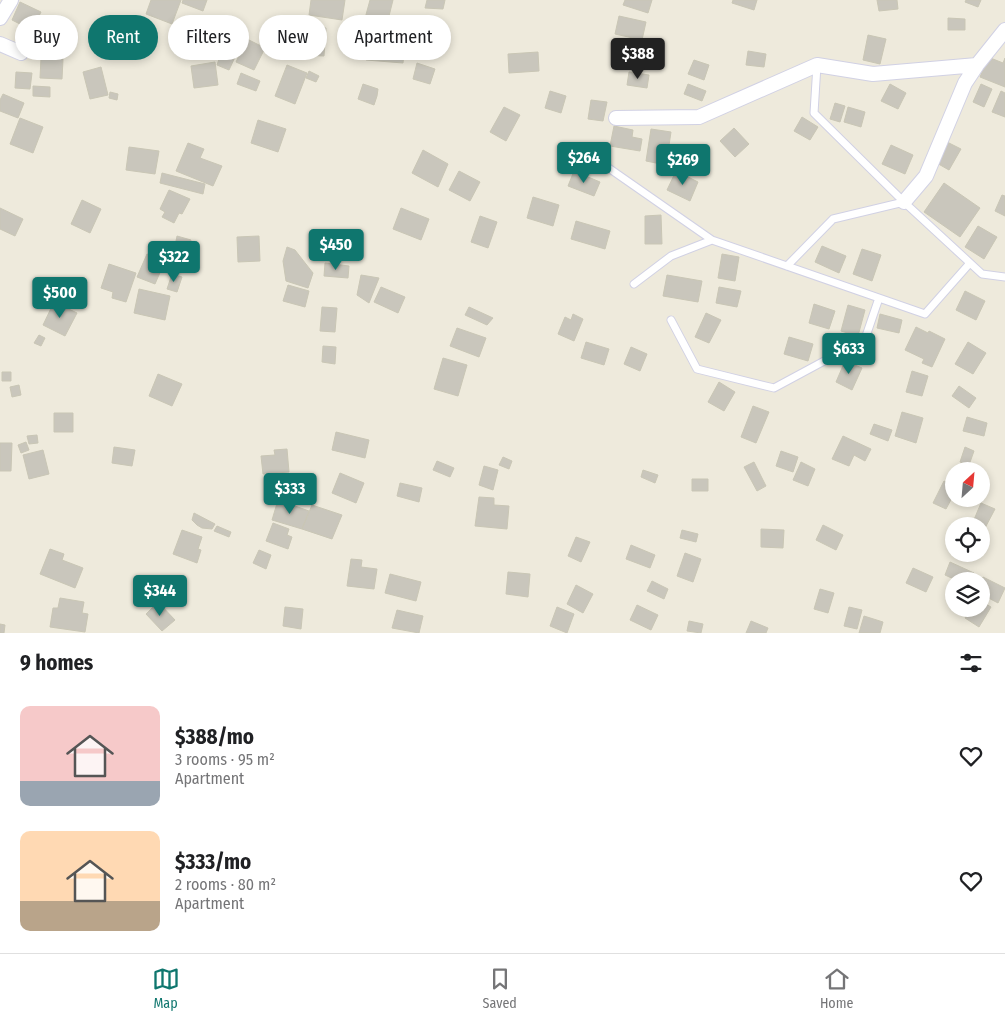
<!DOCTYPE html>
<meta charset="utf-8">
<style>
body{margin:0;font-family:"Fira Sans Condensed",sans-serif;background:#f6f6f6;color:#202124;height:100vh;display:flex;flex-direction:column;font-size:19px;white-space:nowrap}
*{box-sizing:border-box;margin:0}
p{font-size:16px;color:#757577}
.icon{flex:none;width:28px;height:28px;fill:none;stroke:currentColor;stroke-width:2;stroke-linecap:round;stroke-linejoin:round}
.map{position:relative;height:633px;overflow:hidden}
.details{display:flex;flex-direction:column;background:#fff;flex:1}
.details>*{flex:none}
.banner{position:absolute;left:15px;top:15px;width:500px;height:45px;display:flex;gap:10px}
.needle{width:32px;rotate:26deg}
.tools{position:absolute;left:945px;top:462px;display:grid;gap:10px}
.tools a{display:grid;place-items:center;width:45px;height:45px;border-radius:50%;background:#fff;box-shadow:0 2px 8px #0003;font-size:25px}
.price{position:absolute;translate:-50% -42px;padding:0 11px;border-radius:5px;background:#0f766e;color:#fff;font-size:16px;line-height:32px;filter:drop-shadow(0 1px 2px #0008)}
.price::after{content:'';position:absolute;left:50%;top:30px;width:15px;height:11px;margin-left:-8px;background:inherit;clip-path:polygon(0 0,100% 0,50% 100%)}
.price.selected{background:#222;color:#fff}
ul{padding:0;list-style:none}
li{display:flex;align-items:center;gap:15px;height:125px;padding:0 20px}
li span{display:grid;place-items:center;flex:none;width:140px;height:100px;border-radius:10px;color:#555}
li>.icon{margin-inline-start:auto}
span .icon{width:60px;height:60px;fill:#fffc;stroke-width:1}
li b{font-size:21px}
h2{display:flex;justify-content:space-between;align-items:center;height:60px;padding:0 20px;font-size:21px}
.chip{padding:0 18px;border-radius:22px;background:#fff;box-shadow:0 2px 8px #0003;font-size:18px;line-height:45px}
.chip.selected{background:#0f766e;color:#fff}
.dock{display:flex;justify-content:space-around;align-items:center;height:70px;border-top:1px solid #e0e0e0;background:#fff;font-size:14px;color:#757577}
.dock a{display:grid;justify-items:center;gap:2px}
.dock .selected{color:#0f766e}
.map>svg:first-child{display:block}
</style>
<div class="map">
<svg width="1005" height="633" viewBox="0 0 1005 633">
<rect width="100%" height="100%" fill="#eeeadc"/>
<path fill="#c9c6bc" stroke="#c9c6b5" d="M151,0H181L172,24L146,14Z
M183,0H207L203,11L182,3Z
M311,0H345L342,20L309,15Z
M370,0H393L386,28L364,22Z
M427,0H445L443,9L425,8Z
M625,0H652L648,13L623,5Z
M733,0H757L754,10L732,3Z
M877,0H897L898,9L879,11Z
M966,0H981L978,7L965,2Z
M20,2L41,12L32,30L12,20Z
M619,16L646,22L642,40L615,34Z
M948,18L965,19V30H948Z
M304,27L326,28L324,56L303,55Z
M429,27L446,32L441,50L424,45Z
M868,35L886,39L880,64L863,60Z
M247,39L265,48L254,70L236,62Z
M368,40L405,43L403,63L366,60Z
M219,47L236,55L229,70L217,65L219,59L215,57Z
M748,51L766,54L764,67L746,65Z
M538,52L539,71L509,73L508,54Z
M988,57L1003,63L1005,58V87L980,77Z
M41,58L63,59L62,79L40,78Z
M694,60L709,65L704,80L688,74Z
M215,62L218,85L194,88L191,66Z
M417,63L435,69L430,84L413,79Z
M287,65L307,73L295,104L275,96Z
M101,67L108,95L90,99L83,72Z
M309,71L319,76L316,82L306,78Z
M16,72L32,73L30,89L15,88Z
M629,72L649,75L647,88L627,85Z
M241,73L260,81L256,91L237,84Z
M363,84L378,89L377,96L374,105L358,99Z
M688,84L706,91L702,101L684,94Z
M890,84L906,93L898,109L881,101Z
M981,84L992,89L984,107L973,102Z
M33,86L50,87V97L33,96Z
M550,91L566,96L561,113L545,108Z
M1001,91L1005,93V117L992,112Z
M110,92L118,94L117,100L109,98Z
M3,94L24,103L18,118L0,111V100Z
M591,100L607,102L603,121L588,119Z
M835,103L845,106L840,122L830,119Z
M504,107L520,115L506,141L490,132Z
M848,107L865,112L861,127L844,122Z
M802,117L818,127L810,140L794,131Z
M20,118L43,127L33,153L10,144Z
M258,120L286,129L278,152L251,143Z
M614,126L633,130L632,137L642,139L640,151L610,146Z
M734,128L749,144L735,157L720,141Z
M651,129L671,132L666,165L646,161Z
M947,142L961,149L949,170L935,162Z
M188,143L204,149L200,158L222,166L213,186L176,171Z
M891,145L913,155L905,174L882,164Z
M129,147L159,151L155,174L126,170Z
M423,150L448,164L438,187L412,173Z
M459,171L480,182L470,201L449,190Z
M574,171L600,182L594,196L568,186Z
M676,171L698,182L690,201L667,190Z
M162,173L205,184L203,194L160,183Z
M944,183L980,208L960,237L924,212Z
M169,190L190,199L182,214L179,213L174,223L162,217L165,212L160,209Z
M1002,195L1005,196V216L995,211Z
M533,197L559,205L553,226L527,218Z
M82,200L101,209L90,233L71,224Z
M0,208L23,219L15,236L0,229Z
M401,208L429,219L421,240L393,229Z
M661,215L662,244H645V216Z
M480,216L497,222L488,248L471,242Z
M576,221L610,231L605,249L571,239Z
M978,226L997,237L984,259L965,247Z
M177,236L191,240L187,259L173,256Z
M259,236L260,261L238,262L237,237Z
M822,246L846,256L839,273L815,262Z
M287,247L295,250L313,273L308,288L286,281L283,261Z
M862,249L881,255L872,281L853,274Z
M147,254L165,261L155,284L137,277Z
M722,254L739,257L735,281L718,278Z
M325,263L349,266L348,278L324,276Z
M109,264L136,273L126,302L112,298L113,292L101,288Z
M172,274L182,277L177,292L167,289Z
M361,275L379,278L369,303L357,295Z
M667,275L702,281L698,302L663,296Z
M288,285L309,291L305,307L283,301Z
M381,287L405,297L398,313L374,302Z
M719,287L741,291L737,307L716,303Z
M139,289L170,296L165,320L134,313Z
M965,291L985,301L976,320L956,310Z
M54,302L77,313L65,336L43,325Z
M814,304L835,311L829,329L809,323Z
M848,305L865,310L858,336L841,331Z
M322,307L337,308L335,332L320,331Z
M469,307L493,318L487,325L465,315Z
M706,313L721,320L709,343L695,337Z
M573,314L583,319L574,341L558,334L565,317L571,320Z
M880,314L902,320L899,333L877,328Z
M916,327L928,333L929,331L945,339L932,367L922,363L924,359L905,350Z
M457,328L486,338L479,357L450,346Z
M39,335L45,338L41,346L34,343Z
M789,337L813,344L808,361L784,354Z
M586,342L609,349L604,365L581,358Z
M968,342L986,353L973,374L955,364Z
M323,346L336,347L335,364L322,362Z
M631,347L647,354L640,371L624,364Z
M443,358L467,365L458,396L434,389Z
M845,361L862,368L852,390L836,382Z
M912,371L928,376L922,396L906,392Z
M2,372H11V381H2Z
M158,374L182,384L172,406L149,396Z
M719,382L735,392L724,411L708,402Z
M19,385L21,395L12,397L10,387Z
M959,386L976,398L969,408L952,396Z
M753,406L769,412L756,443L741,437Z
M902,412L923,418L916,443L895,436Z
M54,413H73V432H54Z
M967,417L987,423L984,436L963,431Z
M874,424L892,430L888,441L870,434Z
M336,432L369,440L365,458L332,450Z
M37,435L38,443L29,444L27,436Z
M843,436L871,449L865,461L854,455L849,466L832,459Z
M26,442L29,450L21,453L18,445Z
M0,443H12L11,471H0Z
M114,447L135,450L132,466L112,463Z
M965,447L974,451L969,465L960,462Z
M287,449L289,472L263,474L261,456L275,455L274,450Z
M43,450L49,474L29,479L23,455Z
M781,451L798,457L793,472L776,466Z
M503,457L512,461L509,469L499,465Z
M437,461L454,468L450,477L433,470Z
M754,462L766,486L757,491L744,467Z
M801,462L815,469L808,486L793,480Z
M484,466L498,470L493,490L479,485Z
M643,470L658,475L655,483L641,477Z
M340,473L364,483L356,503L332,493Z
M692,479H708V491H692Z
M944,481L954,485V494L946,509L933,503Z
M400,483L422,488L419,502L397,496Z
M479,497L494,498V505L509,506L507,529L475,526Z
M278,500L309,511L302,529L272,520Z
M981,503L995,509L985,528L973,522Z
M312,505L342,515L332,539L302,529Z
M194,513L215,524L212,529L202,528L197,525L192,520Z
M273,523L289,529L287,535L292,537L288,549L266,541Z
M823,525L843,535L836,550L816,540Z
M217,526L231,532L229,537L214,531Z
M761,529L784,530L783,548L761,547Z
M182,530L202,537L198,549L201,550L197,563L173,554Z
M682,530L698,534L696,542L680,538Z
M576,537L590,542L581,562L568,556Z
M631,545L655,555L650,568L626,559Z
M50,549L64,554L62,560L83,568L75,588L40,574Z
M259,550L271,555L266,569L253,563Z
M685,553L701,559L693,582L677,576Z
M351,559L362,560L361,567L377,569L374,589L347,586Z
M950,562L974,573L970,581H958L945,575Z
M913,568L933,577L926,592L906,583Z
M508,572L530,574L528,597L506,594Z
M390,574L421,582L416,601L385,593Z
M983,577L1005,588L998,603L981,594V581Z
M652,581L668,589L664,599L647,591Z
M576,585L593,594L583,613L567,604Z
M820,589L834,593L828,613L814,609Z
M60,598L84,602L82,613L88,614L85,632L50,627L53,608H58Z
M981,601L991,607L979,627L965,618L971,609H981Z
M158,602L175,620L162,631L146,614Z
M637,605L658,615L651,630L630,620Z
M285,607L303,609L301,629L283,626Z
M557,607L574,614L567,633L550,626Z
M849,607L862,610L857,629L844,626Z
M397,610L423,616L419,633L392,628Z
M864,616L883,622L880,633H859Z
M689,621L703,624L701,633L687,631Z
M751,621L768,628L766,633H746Z
M0,624L5,625L4,633H0Z"/>
<g fill="none" stroke-linecap="round" stroke-linejoin="round">
<g stroke="#d1d1e4" stroke-width="9">
<path id="lane" d="M817,65L814,113L904,202L982,274L1005,277
M590,155L712,240L925,314L970,263
M787,266L833,219L904,202
M634,284L671,256L712,240
M671,320L697,369L774,388L865,339L879,298"/>
</g>
<g stroke="#d1d1e4" stroke-width="16">
<path id="street" d="M0,18L11,0
M0,44L21,53
M616,118L699,117L817,65L873,74L977,65
M904,202L926,176L965,83L977,65L1005,30"/>
</g>
<use href="#lane" stroke="#fff" stroke-width="7"/>
<use href="#street" stroke="#fff" stroke-width="14"/>
</g>
</svg>
<div class="tools">
<a><svg class="needle" viewBox="-14 -14 28 28"><path d="M0-13l5 13h-10z" fill="#e53935"/><path d="M0 13l5-13h-10z" fill="#757577"/></svg></a>
<a><svg class="icon" aria-label="locate" viewBox="0 0 24 24"><circle cx="12" cy="12" r="6"/><path d="M12 2v4M12 18v4M2 12h4M18 12h4"/></svg></a>
<a><svg class="icon" aria-label="layers" viewBox="0 0 24 24"><path d="M12 4l9 5-9 5-9-5zM3 14l9 5 9-5"/></svg></a>
</div>
<b class="price selected" style="left:638px;top:80px">$388</b>
<b class="price" style="left:584px;top:184px">$264</b>
<b class="price" style="left:683px;top:186px">$269</b>
<b class="price" style="left:336px;top:271px">$450</b>
<b class="price" style="left:174px;top:283px">$322</b>
<b class="price" style="left:60px;top:319px">$500</b>
<b class="price" style="left:849px;top:375px">$633</b>
<b class="price" style="left:290px;top:515px">$333</b>
<b class="price" style="left:160px;top:617px">$344</b>
<div class="banner">
<a class="chip">Buy</a>
<a class="chip selected">Rent</a>
<a class="chip">Filters</a>
<a class="chip">New</a>
<a class="chip">Apartment</a>
</div>
</div>
<section class="details">
<h2>9 homes<svg class="icon" aria-label="filters" viewBox="0 0 24 24"><path d="M4 7h16M4 17h16"/><circle cx="9" cy="7" r="2"/><circle cx="15" cy="17" r="2"/></svg></h2>
<ul>
<li><span style="background:linear-gradient(#f6c9c9 75%,#9aa5b1 0)"><svg class="icon" aria-label="home" viewBox="0 0 24 24"><path d="M3 11l9-7 9 7M6 9v11h12V9"/></svg></span><div><b>$388/mo</b><p>3 rooms · 95 m²</p><p>Apartment</p></div><svg class="icon" aria-label="heart" viewBox="0 0 24 24"><path d="M12 20l-8-8c-3-5 5-10 8-4 3-6 11-1 8 4z"/></svg></li>
<li><span style="background:linear-gradient(#ffd9b3 70%,#b9a48a 0)"><svg class="icon" aria-label="home" viewBox="0 0 24 24"><path d="M3 11l9-7 9 7M6 9v11h12V9"/></svg></span><div><b>$333/mo</b><p>2 rooms · 80 m²</p><p>Apartment</p></div><svg class="icon" aria-label="heart" viewBox="0 0 24 24"><path d="M12 20l-8-8c-3-5 5-10 8-4 3-6 11-1 8 4z"/></svg></li>
</ul>
</section>
<nav class="dock">
<a class="selected"><svg class="icon" aria-label="map" viewBox="0 0 24 24"><path d="M3 6l6-2 6 2 6-2v14l-6 2-6-2-6 2zM9 4v14M15 6v14"/></svg>Map</a>
<a><svg class="icon" aria-label="saved" viewBox="0 0 24 24"><path d="M7 4h10v16l-5-4-5 4z"/></svg>Saved</a>
<a><svg class="icon" aria-label="home" viewBox="0 0 24 24"><path d="M3 11l9-7 9 7M6 9v11h12V9"/></svg>Home</a>
</nav>
